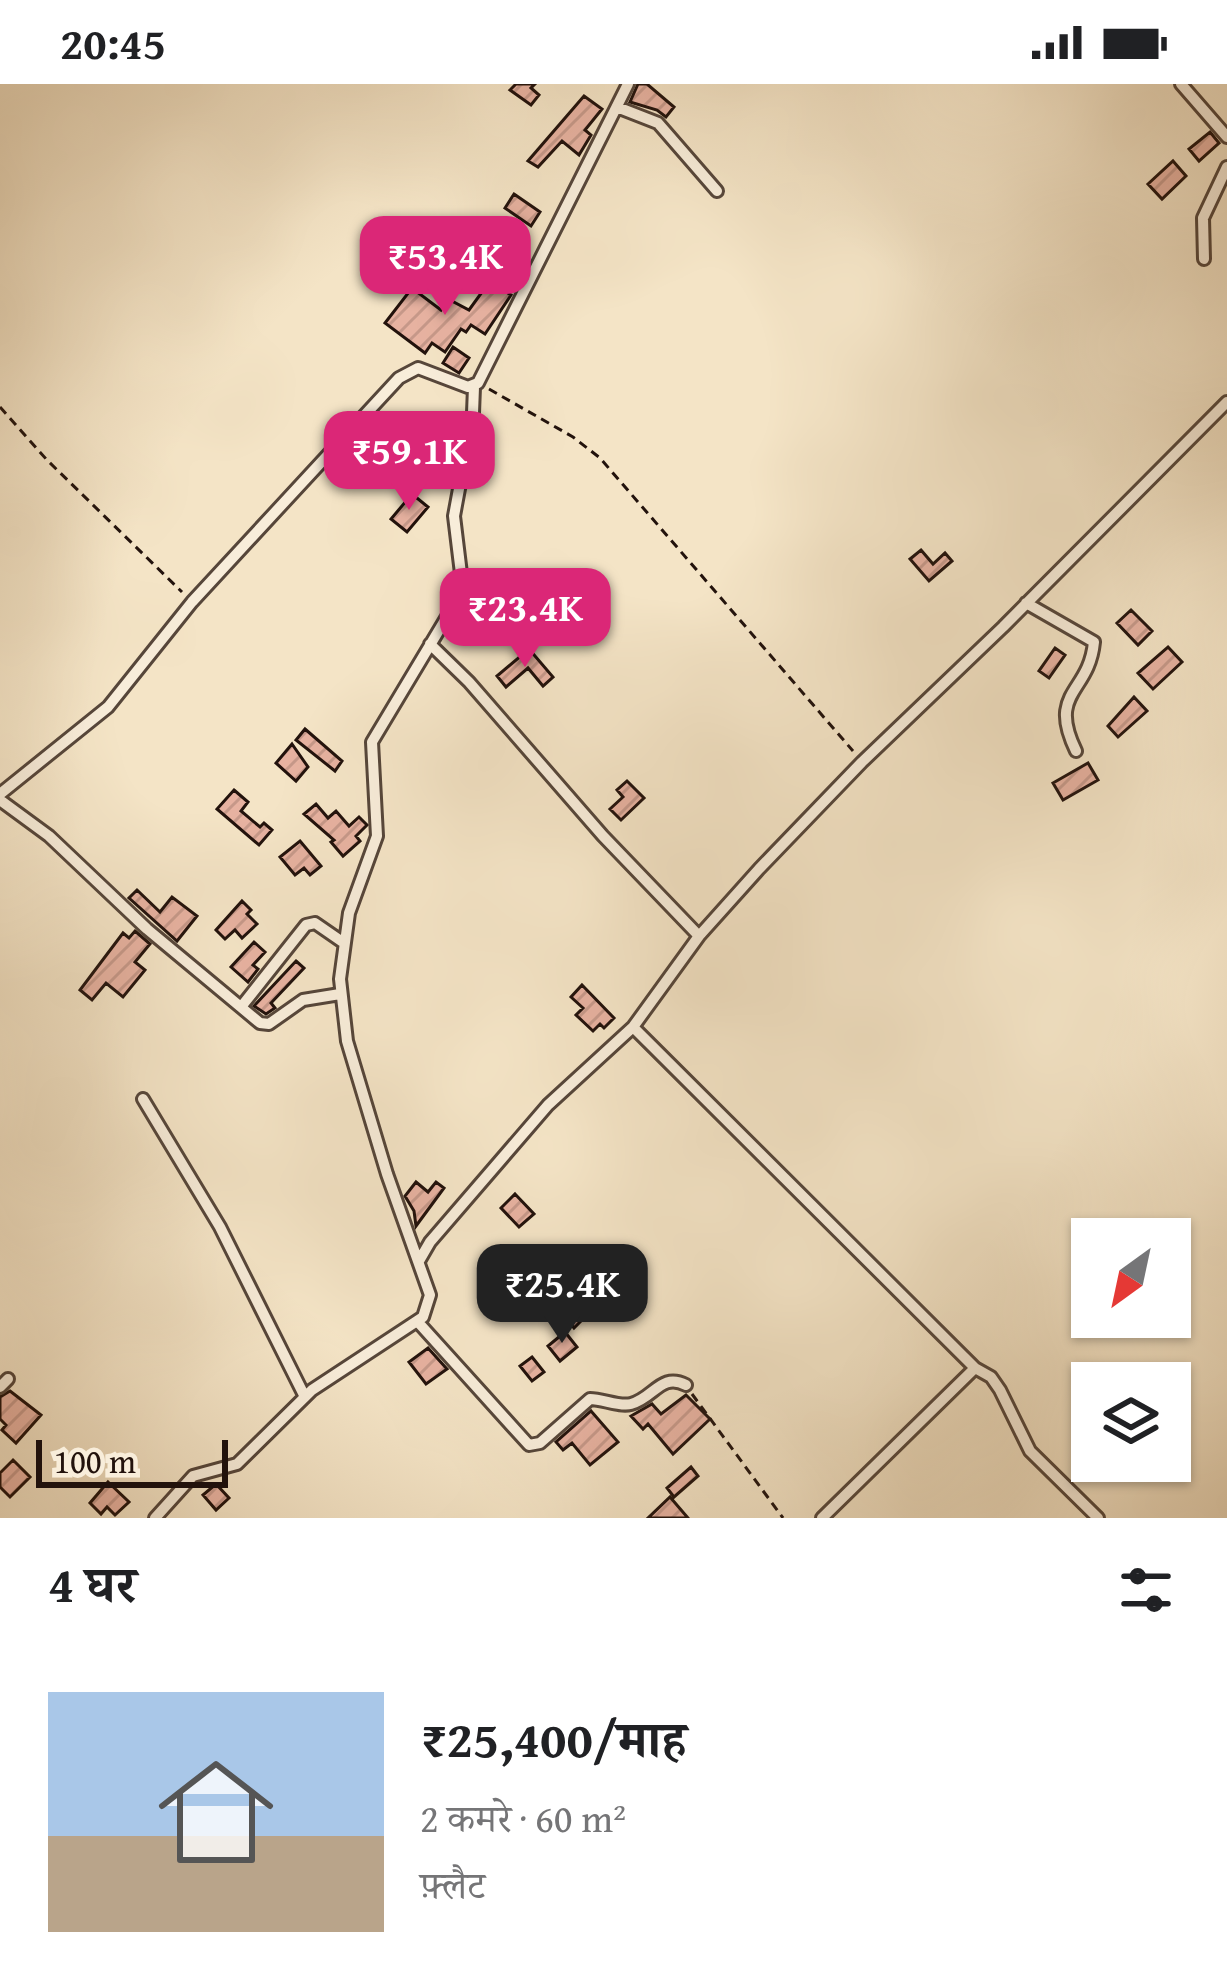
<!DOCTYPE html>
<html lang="hi">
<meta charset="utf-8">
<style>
body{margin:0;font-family:"Gentium Book Plus","Noto Serif Devanagari",serif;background:#f6f6f6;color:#202124;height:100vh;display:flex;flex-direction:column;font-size:45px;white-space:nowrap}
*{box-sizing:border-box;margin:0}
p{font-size:39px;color:#757577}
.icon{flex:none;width:66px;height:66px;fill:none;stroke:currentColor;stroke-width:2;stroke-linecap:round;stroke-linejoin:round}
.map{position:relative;height:1434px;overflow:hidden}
.details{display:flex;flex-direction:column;background:#fff;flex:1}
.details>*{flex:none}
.needle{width:78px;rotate:213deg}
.fabs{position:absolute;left:1071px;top:1134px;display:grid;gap:24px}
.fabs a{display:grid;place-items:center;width:120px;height:120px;border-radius:0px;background:#fff;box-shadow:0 3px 9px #0004;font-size:60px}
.scale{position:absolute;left:36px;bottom:30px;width:192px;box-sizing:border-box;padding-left:12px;border:6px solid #22120c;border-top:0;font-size:33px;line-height:42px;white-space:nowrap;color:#22120c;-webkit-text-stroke:9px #f8edda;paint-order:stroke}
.price{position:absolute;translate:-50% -102px;padding:0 27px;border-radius:24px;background:#db2777;color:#fff;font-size:39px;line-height:78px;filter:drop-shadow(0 3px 6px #0008)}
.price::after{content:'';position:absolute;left:50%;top:72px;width:36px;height:27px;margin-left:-18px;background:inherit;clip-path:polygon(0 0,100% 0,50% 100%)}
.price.selected{background:#222;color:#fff}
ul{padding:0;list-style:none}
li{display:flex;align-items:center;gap:36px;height:300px;padding:0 48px}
li span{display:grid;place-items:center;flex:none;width:336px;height:240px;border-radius:0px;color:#555}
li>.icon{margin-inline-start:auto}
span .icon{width:144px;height:144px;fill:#fffc;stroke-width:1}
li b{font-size:51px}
h2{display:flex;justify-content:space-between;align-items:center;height:144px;padding:0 48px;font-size:51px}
.status{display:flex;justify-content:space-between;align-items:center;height:84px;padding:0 60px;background:#fff;direction:ltr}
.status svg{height:33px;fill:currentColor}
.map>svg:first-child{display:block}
</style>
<div class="status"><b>20:45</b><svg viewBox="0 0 49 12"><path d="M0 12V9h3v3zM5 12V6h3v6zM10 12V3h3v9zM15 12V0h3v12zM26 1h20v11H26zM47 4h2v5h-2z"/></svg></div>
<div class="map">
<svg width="1227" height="1434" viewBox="0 0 1227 1434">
<defs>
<pattern id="building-hatch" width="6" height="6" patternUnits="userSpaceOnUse" patternTransform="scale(3)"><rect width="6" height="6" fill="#e7b2a1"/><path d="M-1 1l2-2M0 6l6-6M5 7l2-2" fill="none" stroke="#c69889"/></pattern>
</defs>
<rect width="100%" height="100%" fill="#f4e4c6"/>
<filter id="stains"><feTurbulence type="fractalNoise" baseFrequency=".00167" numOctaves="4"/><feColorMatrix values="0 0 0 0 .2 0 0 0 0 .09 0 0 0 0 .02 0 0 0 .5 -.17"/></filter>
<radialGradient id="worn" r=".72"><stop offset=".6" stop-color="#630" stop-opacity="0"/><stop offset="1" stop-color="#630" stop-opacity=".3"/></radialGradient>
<path fill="url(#building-hatch)" stroke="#22120c" stroke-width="3" d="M516,0H535L531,4L539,11L531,21L510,6Z
M638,0H647L674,23L666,33L657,26L630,18Z
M584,12L602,25L585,46L591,51L579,71L562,57L538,83L528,77Z
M1210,48L1219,59L1199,77L1189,65Z
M1173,77L1186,92L1162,115L1148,100Z
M514,110L540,128L531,142L505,124Z
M490,197L511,211L485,250L471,241L466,248L461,245L445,268L432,259L425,269L385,239L412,204L441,226L448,215L469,226Z
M453,263L469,274L459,289L443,279Z
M412,410L428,423L407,448L391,435Z
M921,466L933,480L945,469L952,477L929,497L910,475Z
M517,507L527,519L508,536L497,525Z
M1131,526L1152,547L1138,561L1117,539Z
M1168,563L1182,578L1153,605L1138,589Z
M1055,564L1065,571L1049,594L1039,587Z
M529,565L553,593L543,602L528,584L506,603L497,592Z
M1134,613L1147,627L1118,653L1108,642Z
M305,645L342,677L335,687L296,656Z
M292,660L308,683L296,697L276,679Z
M1088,679L1098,696L1063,716L1053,699Z
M627,697L644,714L621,736L610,725L623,713L617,706Z
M234,706L248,718L241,727L260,743L264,739L272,746L259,761L217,725Z
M316,720L328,734L336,727L349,742L359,733L367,741L356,752L360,757L343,772L331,758L334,756L304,730Z
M300,757L321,782L310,791L304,784L295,791L280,773Z
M137,806L160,828L172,813L197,832L177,857L129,814Z
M242,817L251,826L247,830L257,840L242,854L235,846L225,855L216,846Z
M135,847L150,860L135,878L145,886L123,913L106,899L92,916L80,906L123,849L129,854Z
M254,858L265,868L253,881L258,885L248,898L231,883Z
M296,877L304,884L271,919L275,924L266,930L254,922Z
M582,901L614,934L604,944L600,940L593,947L576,931L583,924L571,913Z
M416,1098L428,1108L436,1098L444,1104L416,1142L414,1127L405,1112Z
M515,1110L534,1130L519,1143L501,1124Z
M578,1209L592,1226L574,1244L559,1225Z
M565,1248L577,1263L560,1277L548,1262Z
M428,1264L447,1285L426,1300L409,1278Z
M532,1273L544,1288L532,1297L520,1282Z
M10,1307L41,1331L16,1359L2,1346L6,1341L0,1335V1313Z
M686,1311L710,1335L673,1370L648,1340L643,1345L631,1332L652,1320L661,1330Z
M591,1327L618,1358L590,1381L572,1359L563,1366L556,1358Z
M13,1376L30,1393L10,1413L0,1403V1389Z
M691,1383L698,1392L674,1413L667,1404Z
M108,1398L129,1418L115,1431L107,1423L101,1430L90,1419Z
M216,1400L229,1414L216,1426L203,1411Z
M670,1413L688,1434H648Z"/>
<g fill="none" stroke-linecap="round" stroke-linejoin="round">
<g stroke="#56463a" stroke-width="16">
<path id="street" d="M1181,0L1227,53
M617,23L658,39L717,107
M1204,175L1203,134L1227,83
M1026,519L1094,558C1089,610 1047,607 1076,667
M430,560L469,598L603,752L699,852
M0,710L108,623L192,518L399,294L418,284L468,303L478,299L628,0
M0,716L49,752L147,845L260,939L269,940L303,916L340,910
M241,923L306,841L315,839L344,859
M633,943L975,1284L991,1293L1000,1306L1030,1367L1098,1434
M143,1015L220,1143L305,1313
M419,1177L430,1158L548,1021L633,943L699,852L759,785L862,678L1003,543L1227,318
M417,1237L529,1361L540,1359L590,1315C603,1315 619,1323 631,1320C654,1314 661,1288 686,1301
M0,1303L8,1295
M155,1434L193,1392L237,1380L312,1306L423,1233L430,1211L387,1090L347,957L340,895L349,829L377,752L372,658L463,506L454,432L473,329L474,303
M822,1434L975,1284"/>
</g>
<path stroke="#22120c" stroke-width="3" stroke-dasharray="9 6" stroke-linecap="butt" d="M489,305L573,353L600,374L853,667
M0,323L47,376L182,508
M692,1310L783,1434"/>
<use href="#street" stroke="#f8edda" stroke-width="10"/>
</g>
<rect width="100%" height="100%" filter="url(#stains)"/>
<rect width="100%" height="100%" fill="url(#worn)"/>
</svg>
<div class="fabs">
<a><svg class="needle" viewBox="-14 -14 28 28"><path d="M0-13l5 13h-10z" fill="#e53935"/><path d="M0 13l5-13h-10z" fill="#757577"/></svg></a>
<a><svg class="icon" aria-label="layers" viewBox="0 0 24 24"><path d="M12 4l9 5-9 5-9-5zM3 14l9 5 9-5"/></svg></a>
</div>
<div class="scale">100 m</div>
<b class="price" style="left:445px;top:234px">₹53.4K</b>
<b class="price" style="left:409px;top:429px">₹59.1K</b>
<b class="price" style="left:525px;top:586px">₹23.4K</b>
<b class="price selected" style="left:562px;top:1262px">₹25.4K</b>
</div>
<section class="details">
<h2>4 घर<svg class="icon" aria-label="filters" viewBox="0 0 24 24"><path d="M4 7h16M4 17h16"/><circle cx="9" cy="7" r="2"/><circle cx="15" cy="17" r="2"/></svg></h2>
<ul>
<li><span style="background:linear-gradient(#a9c7e8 60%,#b9a48a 0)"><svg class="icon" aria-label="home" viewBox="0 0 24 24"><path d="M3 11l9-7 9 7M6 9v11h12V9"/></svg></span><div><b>₹25,400/माह</b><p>2 कमरे · 60 m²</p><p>फ़्लैट</p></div></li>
</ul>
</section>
